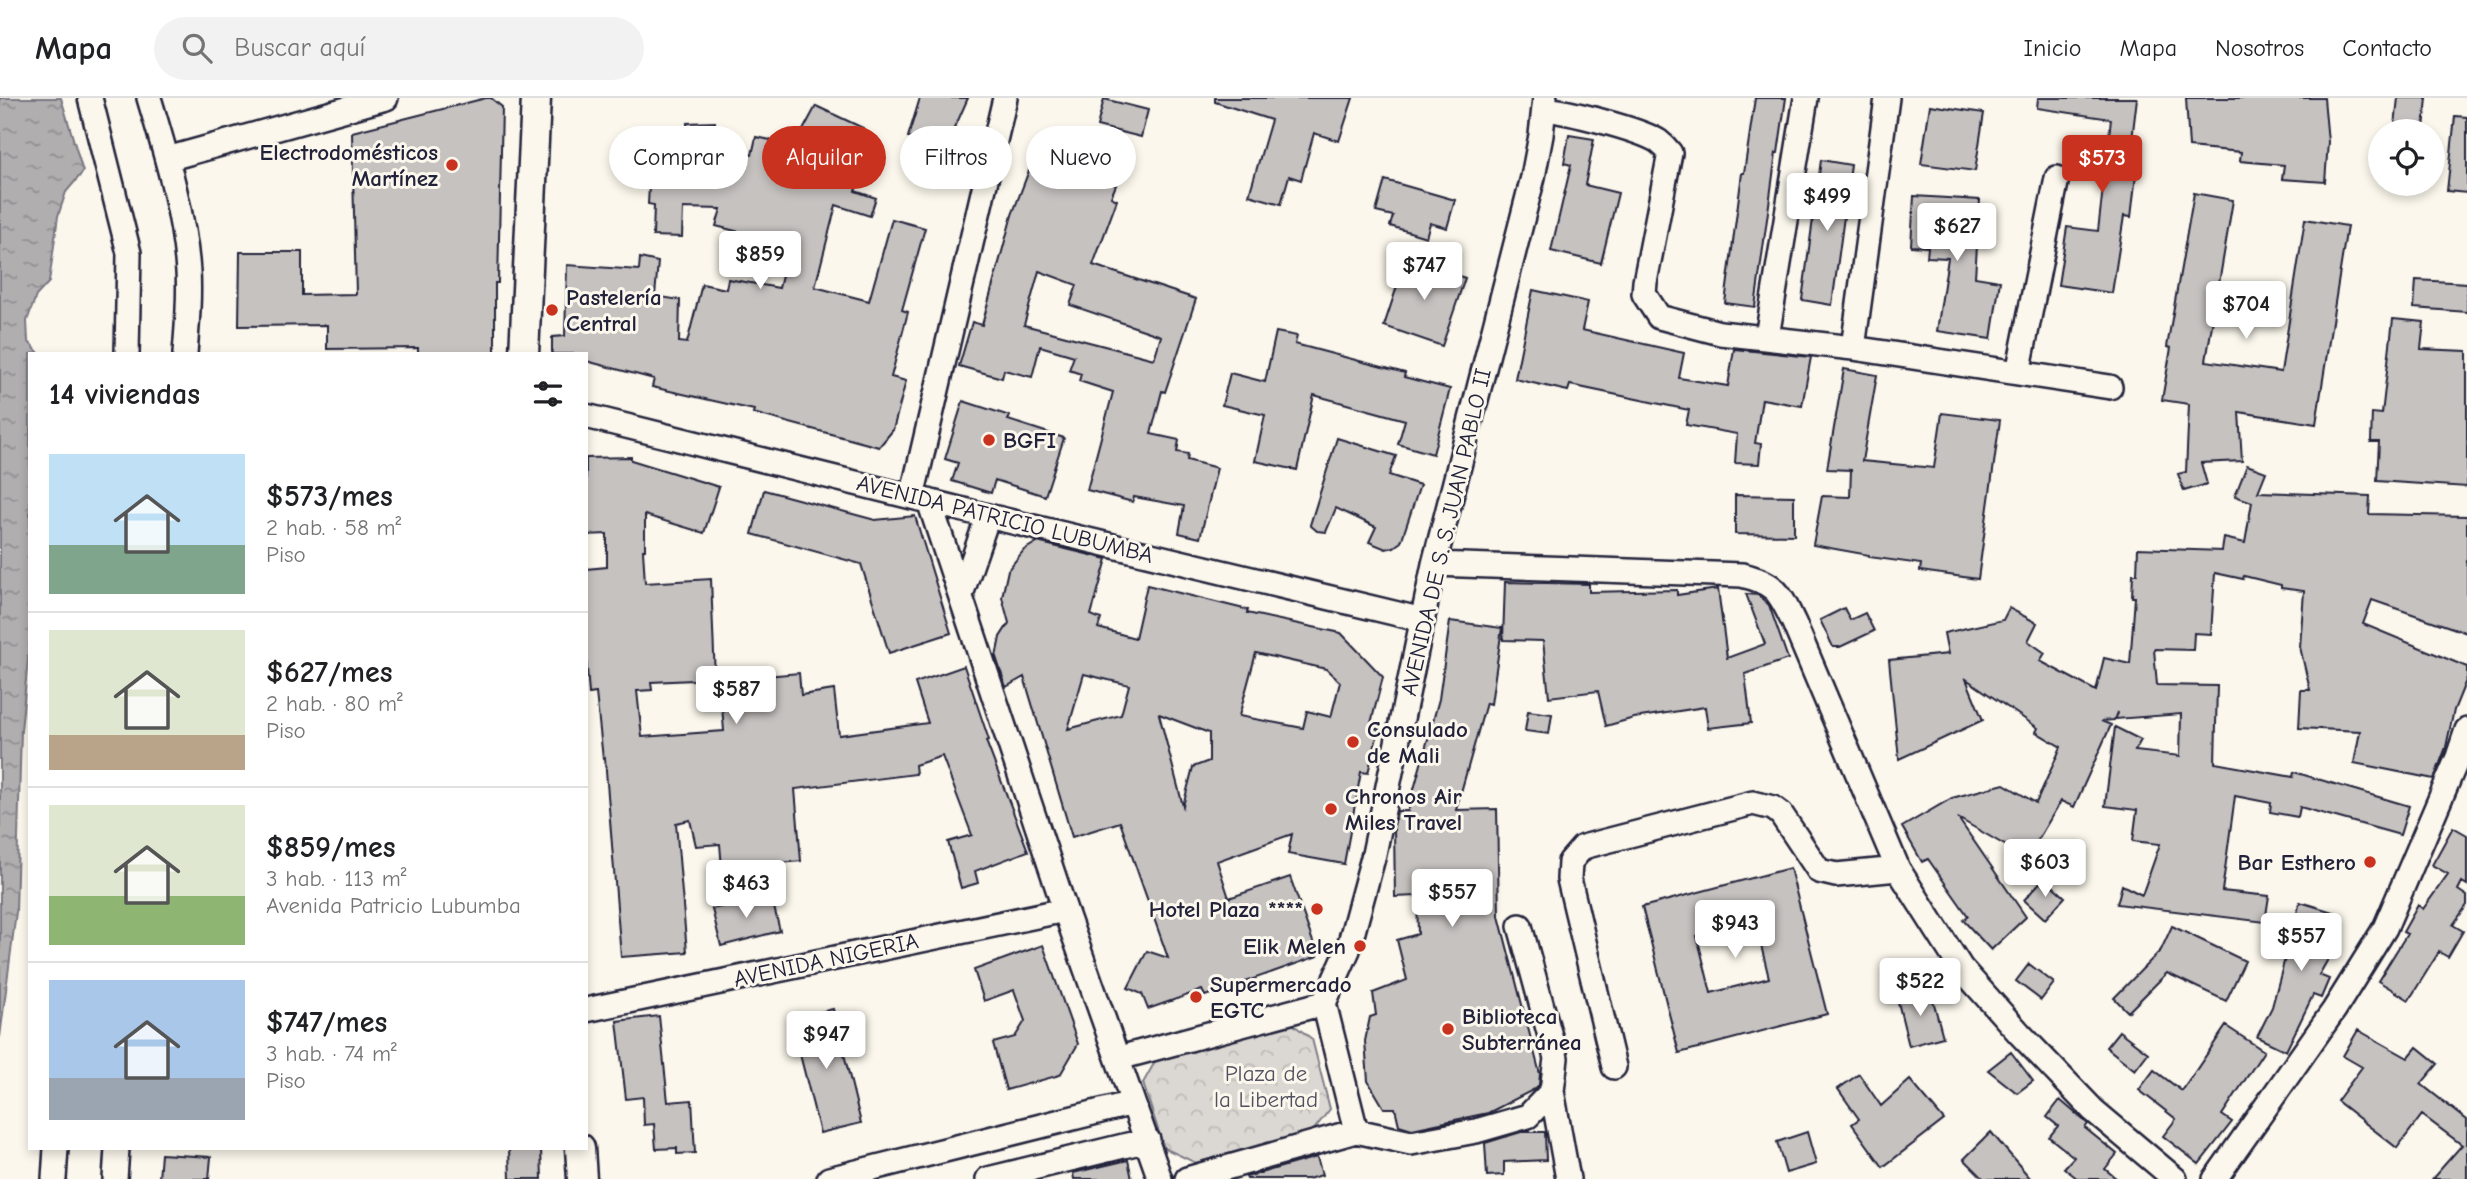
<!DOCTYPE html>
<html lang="es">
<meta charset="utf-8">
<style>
body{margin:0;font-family:"Comic Neue",sans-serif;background:#f2f2f2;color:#202124;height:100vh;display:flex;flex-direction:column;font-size:26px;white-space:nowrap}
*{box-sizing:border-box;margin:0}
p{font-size:23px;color:#757577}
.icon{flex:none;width:38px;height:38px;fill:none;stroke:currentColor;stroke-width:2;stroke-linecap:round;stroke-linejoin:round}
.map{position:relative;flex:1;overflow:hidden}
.details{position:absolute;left:28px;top:254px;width:560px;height:798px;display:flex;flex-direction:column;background:#fff;border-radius:0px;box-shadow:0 4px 10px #0003}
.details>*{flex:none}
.top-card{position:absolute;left:609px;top:28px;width:665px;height:63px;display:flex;gap:14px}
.buttons{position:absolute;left:2368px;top:21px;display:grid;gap:14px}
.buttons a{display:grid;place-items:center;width:77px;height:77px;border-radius:50%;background:#fff;box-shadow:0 4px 10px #0003;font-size:35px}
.price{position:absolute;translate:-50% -60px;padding:0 16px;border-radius:7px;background:#fff;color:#222;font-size:23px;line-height:46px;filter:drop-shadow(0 2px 4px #0008)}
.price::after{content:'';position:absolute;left:50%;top:42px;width:21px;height:16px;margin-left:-10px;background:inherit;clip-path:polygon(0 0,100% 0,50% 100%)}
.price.current{background:#c8321e;color:#fff}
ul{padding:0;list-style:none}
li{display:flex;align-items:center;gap:21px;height:175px;padding:0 21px}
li+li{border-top:2px solid #e0e0e0}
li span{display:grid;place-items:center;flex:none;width:196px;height:140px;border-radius:0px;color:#555}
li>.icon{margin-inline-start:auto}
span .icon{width:84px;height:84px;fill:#fffc;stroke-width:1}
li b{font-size:30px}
h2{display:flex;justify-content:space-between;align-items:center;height:84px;padding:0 21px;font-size:30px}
.pill{padding:0 24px;border-radius:32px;background:#fff;box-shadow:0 4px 10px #0003;font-size:24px;line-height:63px}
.pill.current{background:#c8321e;color:#fff}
header{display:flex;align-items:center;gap:42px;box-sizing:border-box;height:98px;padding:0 35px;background:#fff;border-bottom:2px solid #e0e0e0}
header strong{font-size:33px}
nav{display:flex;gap:38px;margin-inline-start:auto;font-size:24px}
.search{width:490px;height:63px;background:#f2f2f2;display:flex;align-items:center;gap:18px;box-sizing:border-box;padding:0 24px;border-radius:38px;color:#757577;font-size:26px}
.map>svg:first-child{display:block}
</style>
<header>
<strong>Mapa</strong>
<div class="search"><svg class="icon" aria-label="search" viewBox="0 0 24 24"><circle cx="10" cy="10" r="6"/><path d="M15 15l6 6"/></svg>Buscar aquí</div>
<nav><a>Inicio</a><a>Mapa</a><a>Nosotros</a><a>Contacto</a></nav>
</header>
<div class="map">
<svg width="2467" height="1081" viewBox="0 0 2467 1081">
<defs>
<pattern id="forest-crowns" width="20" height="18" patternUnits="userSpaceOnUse" patternTransform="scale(1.75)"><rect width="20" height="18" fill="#dbd8d3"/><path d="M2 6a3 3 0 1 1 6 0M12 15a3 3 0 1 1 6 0" fill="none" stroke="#bcb9b6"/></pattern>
<pattern id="water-ripples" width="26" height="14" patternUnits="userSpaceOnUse" patternTransform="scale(1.75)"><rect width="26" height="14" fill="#b1aeb0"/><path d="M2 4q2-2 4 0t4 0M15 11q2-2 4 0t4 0" fill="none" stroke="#908d90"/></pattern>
</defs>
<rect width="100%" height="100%" fill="#fbf7ec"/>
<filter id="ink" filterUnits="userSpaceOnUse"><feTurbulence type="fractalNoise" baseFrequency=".0143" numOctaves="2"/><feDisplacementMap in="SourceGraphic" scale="14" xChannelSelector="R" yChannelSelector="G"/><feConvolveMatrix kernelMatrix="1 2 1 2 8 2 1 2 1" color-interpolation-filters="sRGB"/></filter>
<g filter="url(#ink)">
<path fill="url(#forest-crowns)" stroke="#7e7d87" stroke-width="2" d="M1290,924L1312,941L1330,1011L1312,1034L1196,1065L1164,1050L1143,985L1157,960Z"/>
<path fill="url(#water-ripples)" stroke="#787681" stroke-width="2" d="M0,0H61L83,74L66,94L58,118L49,184L36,198L27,223L28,243L39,255L30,256V541L21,633L16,814L0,939Z"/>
<path fill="#c6c2c0" stroke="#22223b" stroke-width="2" fill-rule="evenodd" d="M486,0H491L502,9L498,185H495V256H418V250L327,251V227L239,228L240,154H302V197L356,196L352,34Z
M920,0H968L956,27L949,50L943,49L936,78L905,70L913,40L908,39Z
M1215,0H1353L1339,43L1314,35L1301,82L1289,78L1281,106L1249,97L1271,22L1215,4Z
M1755,0H1786L1778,55H1776L1755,209L1725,205L1742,75H1744Z
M2038,0H2137L2132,42L2140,43L2131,119L2124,118L2112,195L2058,187L2067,129L2098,133L2111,21L2037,10Z
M2186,0H2324L2328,44L2325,84L2282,81L2284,67L2240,63L2241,54L2189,49Z
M2398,0H2427L2424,31L2395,27Z
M1104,1L1148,12L1141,39L1097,28Z
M1930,7L1984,15L1975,73L1921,66Z
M816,8L863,30L848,60L866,68L855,93L876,100L870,118L836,107L815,189L869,203L892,121L925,130L902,212L908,214L891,279L906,283L893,332L879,349L753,315L754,312L652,289L654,281L586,263V256H552V239L565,238L567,167L639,172L640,160L658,164L655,198L680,202L679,244L687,245L702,186L726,191L728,181L779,190L788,153L753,144L755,138L716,128L721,111L683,110L682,139L653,138L654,107L648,106L651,53L689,55L687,25L715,24L716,52L752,57L756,39L795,47Z
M2455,18L2467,19V95L2447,93Z
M1569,37L1594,41L1585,87L1618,95L1601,165L1551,153L1571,67L1564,65Z
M1041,59L1116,87L1111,99L1117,102L1093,167L1196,201L1165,294L1162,293L1151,336L1179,342L1177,354L1188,356L1187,362L1217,370L1200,440L1179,435L1184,408L1134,399L1133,404L1087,392L1113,294L1079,283L1081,276L1069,272L1074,258L1040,248L1032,279L1004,272L1002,280L959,268L972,224L982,227L1012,117L1030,70L1036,73ZM1039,173L1077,187L1070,207L1161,238L1154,261L1024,227Z
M1821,62L1851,67L1832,207L1802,202Z
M1385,82L1455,102L1447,130L1430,125L1426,139L1390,128L1393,118L1376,114Z
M2194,95L2233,102L2206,263L2281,274L2305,121L2347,128L2316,326L2239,314L2242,363L2201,365L2207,386L2184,393L2178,376L2186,374L2189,306L2162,302L2171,250L2167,249Z
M1914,98L1980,102L1975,179L2000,183L1991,241L1937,233L1948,160L1927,159L1928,149L1911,148Z
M1406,161L1465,180L1442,248L1384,228Z
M2416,182L2467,185V214L2414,210Z
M1533,192L1588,204L1582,232L1684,255L1679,280L1728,288L1734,251L1811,259L1802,308L1762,301L1755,345L1761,346L1759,366L1735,365L1737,336L1686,327L1689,312L1570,287L1568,293L1515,281Z
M2393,221L2424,224L2421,251L2467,253V389L2377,383L2379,344H2371L2372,315L2382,316Z
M1276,234L1297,238L1295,246L1405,275L1404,279L1450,291L1433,356L1398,346L1405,322L1314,297L1297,372L1255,363L1265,317L1222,307L1230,275L1265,284Z
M1844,271L1877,277L1862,363L1934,370L1942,315L2000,322L1978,481L1920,473L1921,466L1869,459V457L1813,447L1822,398L1850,399L1851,372L1827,371Z
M963,303L1010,318L1008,322L1064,340L1045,398L995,382L991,395L952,383L958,365L945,361Z
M1337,340L1396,358L1389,377L1420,387L1401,444L1394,449L1386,451L1369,444L1376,429L1336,410L1326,434L1317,433L1310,427Z
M631,359V362L719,389L704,435L645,417V452H643L645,485L711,481L715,581L651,584L652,592L637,593L642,639L724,633L720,582L799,575L801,597L834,592L839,637L928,625L915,585L964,568L989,642L986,643L1028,753L975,773L978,785L961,790L948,744L972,737L942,658L915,667L916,676L795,691L801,763L722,770L720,746L696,748L690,722L676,725L687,854L621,859L605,660L603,661L596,595L589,596L586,558V471L607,469V436L586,437V360Z
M2247,367L2266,374L2258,394L2370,398L2369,416L2467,418V535L2372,502L2363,526L2467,569V580L2454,612L2446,649L2434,681L2354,665L2360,633L2299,630L2301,592H2310L2300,549L2304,493L2281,490V487L2244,478L2243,481L2215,475L2211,536L2194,535L2193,552L2154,551L2157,587L2217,588L2215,665L2293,679L2294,674L2409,708L2400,737L2300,709L2298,719L2270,714L2271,705L2235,698L2222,793L2269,798L2265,824L2117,806L2122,787L2142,797L2160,746L2133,743L2137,712L2105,708L2115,629L2141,642L2135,653L2180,658L2181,616L2116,621L2117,614L2114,622L2101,623L2111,627L2074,709L2061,703L2027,760L1958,720L2026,819L1991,852L1963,822L1968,818L1928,761L1922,764L1902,729L1952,700L2004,686L2036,705L2061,649L2036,634L2038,630L1966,581L1983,622L1899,661L1889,562L1948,556L1944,535L2003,522L2009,510L2037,525L2028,543L2045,555L2040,563L2096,593L2104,560L2130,566L2135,499H2132L2133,476H2137L2138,450L2222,453L2224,440L2245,445L2252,404L2235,398Z
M764,392L875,422L915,418L951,535L889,555L861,466L752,436Z
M1735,397L1794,398V437L1735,436Z
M1037,444L1107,461L1091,517L1101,521L1098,530L1135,540L1147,487L1248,512L1247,515L1341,535L1383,579L1370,629L1379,631L1368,675L1361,674L1344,766L1288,756L1292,736L1217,763L1229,800L1290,779L1318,858L1205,898L1202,892L1148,911L1142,896L1128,890L1147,853L1168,860L1120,724L1072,739L1024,579L1006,589L996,559L1000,539L1009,525L1002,499L1008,472L1024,452ZM1256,555L1326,571L1340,584L1331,619L1307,613L1303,630L1239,618ZM1084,576L1129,587L1121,617L1068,631ZM1159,616L1209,635V663L1193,669L1183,708Z
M1505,484L1589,486V494L1677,492V497L1718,491L1727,560L1765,546L1746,496L1758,497L1769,507L1788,561L1745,576L1751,625L1708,630L1705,609L1634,620L1606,628L1598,593L1549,599L1543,543L1503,542Z
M1844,510L1850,522L1865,515L1874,533L1840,549H1833L1820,522Z
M1450,523L1502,530L1491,606L1486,605L1456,712L1497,711L1499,818L1540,976L1539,987L1533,992L1488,1015L1412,1031L1399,1027L1395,1010H1384L1368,983L1365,943L1370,919L1376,917L1373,895L1407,882L1397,842L1418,836L1417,798L1395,799L1394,728L1397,713H1408L1439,601Z
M1528,613L1552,616L1549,636L1525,633Z
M2453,729L2467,737V787L2462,784L2458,792L2467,798V807L2453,827L2463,833L2448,859L2439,854L2409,902L2378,883L2407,836L2403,834L2418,807L2423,811L2448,776L2432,767Z
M1790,770L1827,916L1679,955L1642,809ZM1755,823L1769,880L1711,895L1697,838Z
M2044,780L2065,799L2045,821L2024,802Z
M771,797L780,833L721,848L712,811Z
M2300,804L2336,815L2332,828L2340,830L2335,849L2319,877L2329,881L2321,900L2313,897L2286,953L2257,939L2272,909Z
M2172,828L2245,863L2226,903L2167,875L2128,914L2114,900L2161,852Z
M1043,847L1078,946L1060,977L1006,992L993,945L1015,939L1025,923L1014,892L984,903L974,872Z
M2029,866L2054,885L2041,902L2016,883Z
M1930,891L1943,939L1909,948L1897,900Z
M833,911L861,1025L820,1035L791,921Z
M659,918L668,1004L692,1002L695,1055L677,1056V1050L656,1051L654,1026L644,1027L643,999L626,1001L617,923Z
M2226,928L2264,953L2222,1017L2232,1024L2199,1066L2163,1038L2176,1021L2139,992L2154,972L2182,993Z
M2358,932L2408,960L2417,949L2438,966L2421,986L2467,1022V1081H2432L2462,1047L2422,1017L2397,1050L2337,1003L2362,969L2343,958Z
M2119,933L2148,955L2135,972L2106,949Z
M2011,954L2033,983L2017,995L1988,972Z
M1859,976L1881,1008L1910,982L1944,1022L1883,1069L1852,1026L1859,1021L1838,991Z
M2060,1002L2088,1026L2085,1030L2117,1056L2105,1071L2117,1081H2078L2064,1070L2074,1059L2049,1039L2058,1028L2047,1019Z
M1521,1034H1545L1546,1062L1504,1064V1077L1487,1078L1485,1045Z
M1807,1034L1816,1066L1786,1075L1777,1044Z
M1991,1034L2001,1046L2031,1081H1984L1964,1061Z
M509,1050H541L542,1081H510Z
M161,1056L211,1059L209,1081H159Z
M1317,1059L1322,1077L1308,1081H1247L1246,1079Z
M1128,1062L1132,1081H1074L1073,1075Z"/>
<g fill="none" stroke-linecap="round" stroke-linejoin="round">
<g stroke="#22223b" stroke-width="28">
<path id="minor" d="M90,0L129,155L127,256
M149,0C166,57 184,115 188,174C190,201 187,228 185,256
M1544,11C1567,13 1638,31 1658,43C1662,46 1667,51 1670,55L1645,184L1644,196L1659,219L1720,235L1853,250L2110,289
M167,61L386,0
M1767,239L1806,0
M1853,250L1887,0
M2018,275L2057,80
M586,318L988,418L1423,522
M912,399L1005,0
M929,403L1065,812L1160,1081
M1434,466L1742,477C1776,485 1779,494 1794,525L1898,771L1961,870L2020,936L2093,1012L2175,1081
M961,497L988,418
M586,912L1065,812
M1119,960L1324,905
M1614,969L1569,781L1570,764L1583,749L1753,705L1773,710L1781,716L1819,773L1836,777L1898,771
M1552,993L1568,1081
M1356,1033L1324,905L1348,852L1374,756L1434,466L1533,79L1541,37L1545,0
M54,1081L56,1050
M115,1081L117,1050
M829,1081L1133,1005
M988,1081L1148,1042
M1187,1081L1356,1033L1411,1045L1476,1033L1528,1018L1552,993L1556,960L1520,828
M2215,1081L2334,912L2385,830L2458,659L2467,632"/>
</g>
<g stroke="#22223b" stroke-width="33">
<path id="major" d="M524,256L536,0
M580,1050L582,1081"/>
</g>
<use href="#minor" stroke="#fbf7ec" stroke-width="23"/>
<use href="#major" stroke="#fbf7ec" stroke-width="28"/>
</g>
</g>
<g fill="#c8321e" stroke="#fbf7ec" stroke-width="2.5">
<circle cx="452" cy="67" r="7"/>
<circle cx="552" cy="212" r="7"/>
<circle cx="989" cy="342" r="7"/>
<circle cx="1353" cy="644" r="7"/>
<circle cx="1331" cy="711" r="7"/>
<circle cx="2370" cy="764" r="7"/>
<circle cx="1317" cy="811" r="7"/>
<circle cx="1360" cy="848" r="7"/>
<circle cx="1196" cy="899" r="7"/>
<circle cx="1448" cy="931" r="7"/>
</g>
<g text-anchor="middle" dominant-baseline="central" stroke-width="6" stroke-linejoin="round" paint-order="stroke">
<g font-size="23" font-weight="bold" fill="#22223b" stroke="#fbf7ec" text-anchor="start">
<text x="438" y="54" text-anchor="end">Electrodomésticos<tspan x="438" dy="26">Martínez</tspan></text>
<text x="566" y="199">Pastelería<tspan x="566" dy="26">Central</tspan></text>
<text x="1003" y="342">BGFI</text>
<text x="1367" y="631">Consulado<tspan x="1367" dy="26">de Mali</tspan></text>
<text x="1345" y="698">Chronos Air<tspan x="1345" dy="26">Miles Travel</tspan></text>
<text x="2356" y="764" text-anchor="end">Bar Esthero</text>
<text x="1303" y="811" text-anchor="end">Hotel Plaza ****</text>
<text x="1346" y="848" text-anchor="end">Elik Melen</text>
<text x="1210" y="886">Supermercado<tspan x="1210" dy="26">EGTC</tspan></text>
<text x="1462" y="918">Biblioteca<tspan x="1462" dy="26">Subterránea</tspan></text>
</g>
<g font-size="23" fill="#22223b" stroke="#fbf7ec">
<text transform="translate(1005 421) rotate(14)">AVENIDA PATRICIO LUBUMBA</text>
<text transform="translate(1446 434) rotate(-77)">AVENIDA DE S. S. JUAN PABLO II</text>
<text transform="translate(826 862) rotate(-12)">AVENIDA NIGERIA</text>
</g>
<g font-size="23" fill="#505061" stroke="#fbf7ec">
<text x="1266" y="975">Plaza de<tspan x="1266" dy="26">la Libertad</tspan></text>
</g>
</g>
</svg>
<div class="buttons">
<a><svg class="icon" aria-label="locate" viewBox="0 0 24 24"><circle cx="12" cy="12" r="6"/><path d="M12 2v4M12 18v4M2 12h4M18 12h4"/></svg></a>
</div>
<b class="price current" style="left:2102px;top:97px">$573</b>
<b class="price" style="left:1827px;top:135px">$499</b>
<b class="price" style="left:1957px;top:165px">$627</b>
<b class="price" style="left:760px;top:193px">$859</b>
<b class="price" style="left:1424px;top:204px">$747</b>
<b class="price" style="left:2246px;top:243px">$704</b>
<b class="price" style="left:736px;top:628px">$587</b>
<b class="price" style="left:2045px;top:801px">$603</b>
<b class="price" style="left:746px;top:822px">$463</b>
<b class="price" style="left:1452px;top:831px">$557</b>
<b class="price" style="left:1735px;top:862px">$943</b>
<b class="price" style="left:2301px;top:875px">$557</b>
<b class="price" style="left:1920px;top:920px">$522</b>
<b class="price" style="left:826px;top:973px">$947</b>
<div class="top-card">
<a class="pill">Comprar</a>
<a class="pill current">Alquilar</a>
<a class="pill">Filtros</a>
<a class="pill">Nuevo</a>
</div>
<section class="details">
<h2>14 viviendas<svg class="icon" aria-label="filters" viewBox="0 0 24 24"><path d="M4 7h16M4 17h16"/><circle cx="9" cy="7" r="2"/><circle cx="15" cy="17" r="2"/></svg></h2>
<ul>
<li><span style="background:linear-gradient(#bfe0f5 65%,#7fa58c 0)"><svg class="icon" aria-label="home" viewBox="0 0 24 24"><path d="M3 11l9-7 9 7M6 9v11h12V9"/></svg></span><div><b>$573/mes</b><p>2 hab. · 58 m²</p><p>Piso</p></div></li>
<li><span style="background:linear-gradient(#dfe7d0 75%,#b9a48a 0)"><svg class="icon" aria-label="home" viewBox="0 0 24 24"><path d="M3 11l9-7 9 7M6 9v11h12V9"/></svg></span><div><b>$627/mes</b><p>2 hab. · 80 m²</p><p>Piso</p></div></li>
<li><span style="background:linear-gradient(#dfe7d0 65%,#8fb573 0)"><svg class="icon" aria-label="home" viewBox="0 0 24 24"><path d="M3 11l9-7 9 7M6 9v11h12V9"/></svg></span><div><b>$859/mes</b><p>3 hab. · 113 m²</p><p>Avenida Patricio Lubumba</p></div></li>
<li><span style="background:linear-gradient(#a9c7e8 70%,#9aa5b1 0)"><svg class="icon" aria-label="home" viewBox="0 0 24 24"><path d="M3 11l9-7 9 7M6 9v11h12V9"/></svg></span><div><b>$747/mes</b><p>3 hab. · 74 m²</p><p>Piso</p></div></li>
</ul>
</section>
</div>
